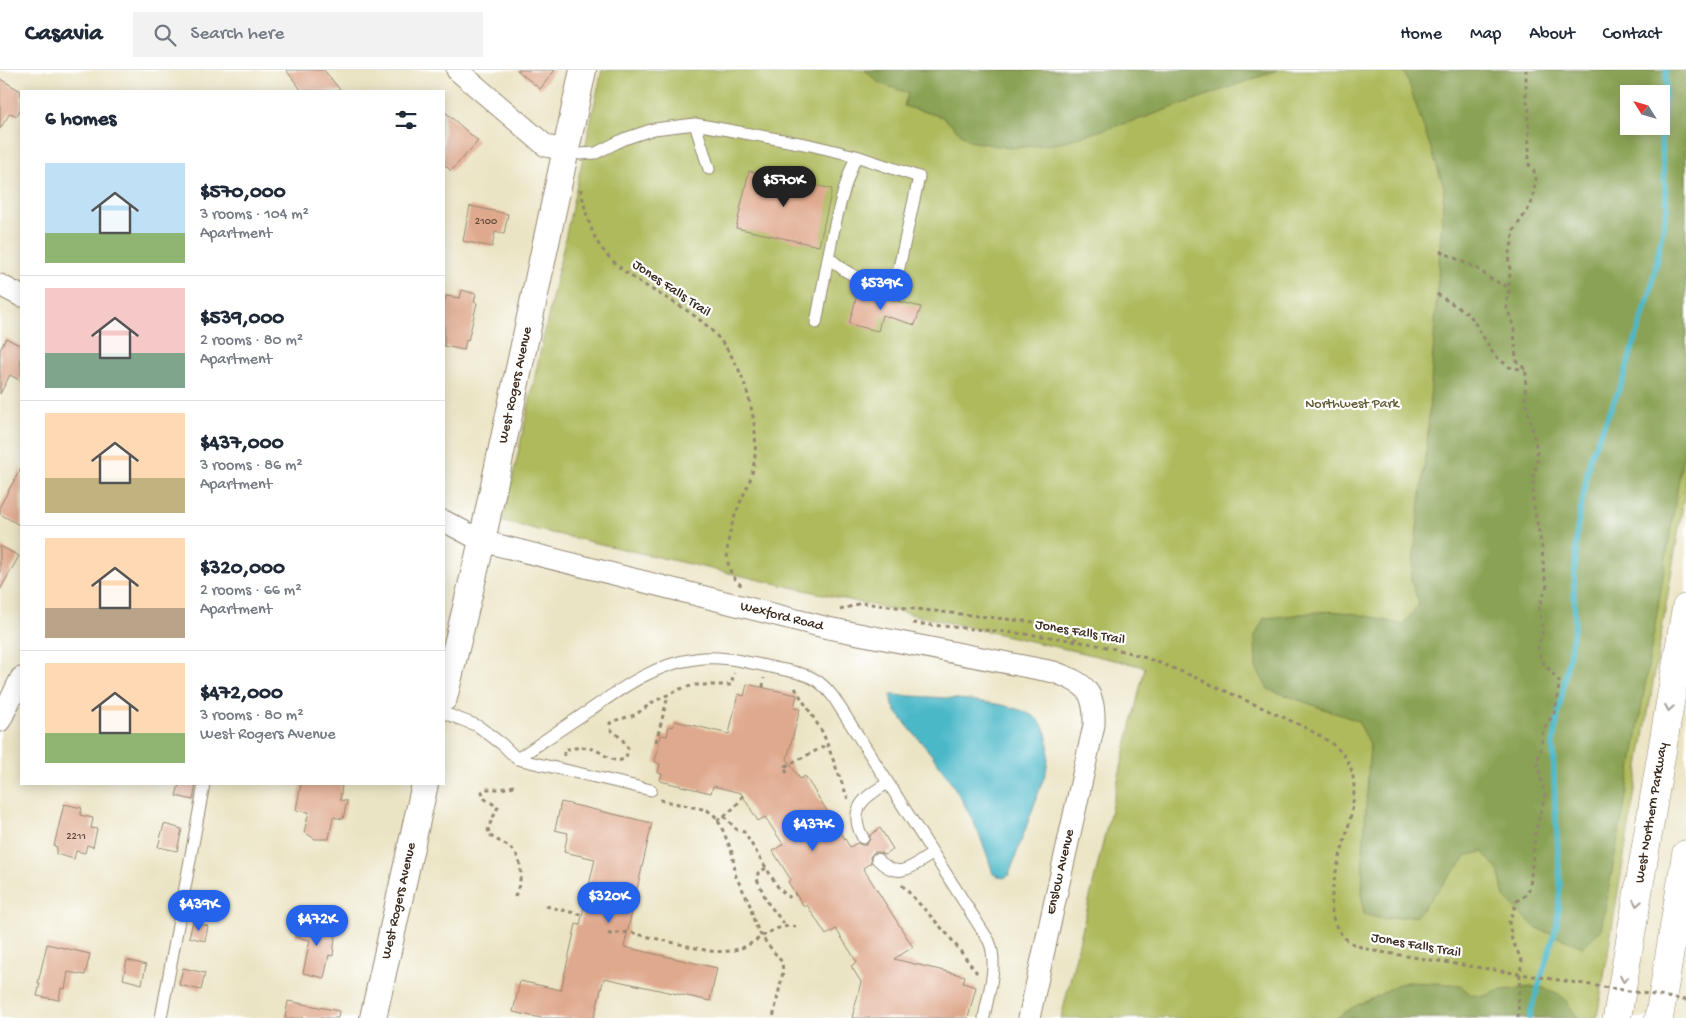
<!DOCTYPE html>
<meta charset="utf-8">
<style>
body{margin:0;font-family:"Gochi Hand",sans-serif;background:#f2f2f3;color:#1f2937;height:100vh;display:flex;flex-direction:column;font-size:19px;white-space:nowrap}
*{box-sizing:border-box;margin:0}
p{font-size:16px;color:#747a83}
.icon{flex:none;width:28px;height:28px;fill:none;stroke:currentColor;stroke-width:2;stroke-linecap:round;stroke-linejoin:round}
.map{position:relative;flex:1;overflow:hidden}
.drawer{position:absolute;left:20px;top:20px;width:425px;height:695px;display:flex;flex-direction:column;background:#fff;border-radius:0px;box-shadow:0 2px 12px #0003}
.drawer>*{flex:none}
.needle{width:32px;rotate:307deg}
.tools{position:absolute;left:1620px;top:15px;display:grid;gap:10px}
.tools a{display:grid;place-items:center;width:50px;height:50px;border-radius:0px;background:#fff;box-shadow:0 2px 12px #0003;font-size:25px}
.price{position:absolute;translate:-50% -42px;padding:0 11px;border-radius:18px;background:#2563eb;color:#fff;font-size:16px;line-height:32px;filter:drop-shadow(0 1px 2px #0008)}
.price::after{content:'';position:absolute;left:50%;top:30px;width:15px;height:11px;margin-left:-8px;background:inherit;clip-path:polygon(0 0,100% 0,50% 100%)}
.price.selected{background:#222;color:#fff}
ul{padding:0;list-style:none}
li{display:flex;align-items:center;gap:15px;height:125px;padding:0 25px}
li+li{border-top:1px solid #e0e1e3}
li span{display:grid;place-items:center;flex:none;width:140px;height:100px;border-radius:0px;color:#555}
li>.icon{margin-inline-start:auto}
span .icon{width:60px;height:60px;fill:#fffc;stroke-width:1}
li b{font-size:21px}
h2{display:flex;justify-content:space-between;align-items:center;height:60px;padding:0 25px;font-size:21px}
header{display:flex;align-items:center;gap:30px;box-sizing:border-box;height:70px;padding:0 25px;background:#fff;border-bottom:1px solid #e0e1e3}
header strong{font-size:24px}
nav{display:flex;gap:28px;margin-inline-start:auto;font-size:18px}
.search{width:350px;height:45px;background:#f2f2f3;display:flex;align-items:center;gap:12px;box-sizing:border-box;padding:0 18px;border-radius:0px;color:#747a83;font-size:19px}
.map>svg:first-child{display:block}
</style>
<header>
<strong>Casavia</strong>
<div class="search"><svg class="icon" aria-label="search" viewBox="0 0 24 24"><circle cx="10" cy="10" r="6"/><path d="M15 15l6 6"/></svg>Search here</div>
<nav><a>Home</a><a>Map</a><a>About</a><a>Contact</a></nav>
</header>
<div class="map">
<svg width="1686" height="948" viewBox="0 0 1686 948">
<rect width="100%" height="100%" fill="#fff"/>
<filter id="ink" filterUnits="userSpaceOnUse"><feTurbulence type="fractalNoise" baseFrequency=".02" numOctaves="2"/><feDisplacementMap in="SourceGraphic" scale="10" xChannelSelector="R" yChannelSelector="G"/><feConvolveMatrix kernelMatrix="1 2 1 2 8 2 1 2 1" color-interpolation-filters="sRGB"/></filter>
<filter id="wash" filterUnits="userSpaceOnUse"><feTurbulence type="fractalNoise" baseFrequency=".0096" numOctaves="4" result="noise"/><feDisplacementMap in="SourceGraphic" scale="20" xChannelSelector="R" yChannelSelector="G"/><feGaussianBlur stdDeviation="1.12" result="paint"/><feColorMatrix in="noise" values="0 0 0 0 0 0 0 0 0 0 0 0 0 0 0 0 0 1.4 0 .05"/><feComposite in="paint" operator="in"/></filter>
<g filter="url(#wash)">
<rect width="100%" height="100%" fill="#ebe4c4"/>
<path fill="#aeba5c" stroke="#74723d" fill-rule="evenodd" d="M602,0H1686V416L1597,948H1061L1145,597L503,452ZM1629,24H1661V56H1629Z"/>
<path fill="#8aa254" stroke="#626639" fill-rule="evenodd" d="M865,0H1278L1143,48L1055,74L1009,78L969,71L943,47L904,36L908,23L879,13Z
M1404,0H1686V366L1633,689L1601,859L1583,877L1536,858L1504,827L1499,802L1483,782L1468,785L1416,846L1381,849L1364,844L1362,828L1363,783L1370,674L1358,651L1268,619L1256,598L1255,566L1264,548C1282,547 1300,544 1318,542C1346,539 1376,548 1403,555L1419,534L1411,510L1427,373L1444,117ZM1629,24H1661V56H1629Z
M1407,912L1453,914L1462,917L1470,924L1481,927L1502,920L1534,917L1544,918L1563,927L1578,948H1336L1355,936L1376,927L1396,915Z"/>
<path fill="#4cb8c8" stroke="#447173" d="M891,625C923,627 1019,628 1039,651C1051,665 1049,685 1046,702L1009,805L1004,808L993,804C983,767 965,732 943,700C929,680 912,662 897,643L892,634Z"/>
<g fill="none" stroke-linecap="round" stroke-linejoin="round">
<path stroke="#4cb8c8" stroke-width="5.5" d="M1529,948L1557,855L1560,814L1555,732L1553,674L1575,553L1574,518L1577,460L1590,388L1623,310L1634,274L1650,224L1659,179L1667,138L1661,74L1666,17V0"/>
</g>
<g id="blocks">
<path fill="#dfa98d" d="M286,0H324L341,21H302Z
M517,0H555L540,19Z
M0,9L21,21V38L17,46L10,43L0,59Z
M444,41L478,71L451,101L444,94Z
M749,101L832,119L819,176L736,158Z
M470,136L508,144L504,164L495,162L492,177L463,171Z
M462,220L476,224L474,232L477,233L468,271L466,270L464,280L444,276V234L446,226L460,228Z
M858,221L921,237L915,255L882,245L878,261L849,254Z
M6,268L21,276V311L10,305L0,324V280Z
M21,398V456L0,444V436Z
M0,476L19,486L0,520Z
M747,614L797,625L794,638L800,639L787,689L800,709L805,706L850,777L857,773L862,775H866L870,769V765L880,758L893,779L884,785L879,782H874L870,787L871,793L863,798L913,877L894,889L965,906L963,913L976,917L968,948H852L861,912L851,896L857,892L836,859L826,865L807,835L804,837L788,812L791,810L773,781L783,774L765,747L758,751L741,723L713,716L711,723L660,711L662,704L658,703L660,694L655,692L661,665L667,666L669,656L673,657L675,651L729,664L738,624L744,626Z
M179,714H196L193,730L176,726Z
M301,714H331L342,716L340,730L347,731L343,749L333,747L329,769H315L304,762L309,742L296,740Z
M561,732L652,753L624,877L717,898L710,931L604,908L594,948H541L513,942L520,911L561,920L576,854L580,855L595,789L564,782L568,763L555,760Z
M64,734L82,738L80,745L93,748L91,758L97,759L93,777L87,775L85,783L76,781L74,789L56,784L57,777L54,776Z
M164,754L182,759L177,781L158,777Z
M193,852L208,856L205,871L189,867Z
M298,852L312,855L313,853L336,858L333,886L329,885L324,908L303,903L310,870L295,867Z
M47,874L90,884L85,905L68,902L65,919L61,918L59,930L37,926L40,913H38Z
M127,890L146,895L142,914L123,909Z
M183,898L205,903L201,920L179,915Z
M288,931L339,941L338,948H285Z"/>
</g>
</g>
<g filter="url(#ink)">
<use href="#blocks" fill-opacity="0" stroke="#938771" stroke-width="1"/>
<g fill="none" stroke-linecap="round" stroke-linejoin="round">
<g stroke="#938771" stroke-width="13">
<path id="service" d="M695,54L709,99
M565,80L580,84L596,83L624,69L654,59L695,54L810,75L856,86L919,107L895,216L858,208L844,200L828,187
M816,253C827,197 834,140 856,86
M444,643L478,656L503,675L517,689L651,720
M517,689C541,673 565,656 590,640C622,618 655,594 695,589C721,585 746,592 771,597C800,604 815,602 834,628L989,871C999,895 988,923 984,948
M863,768C847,739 864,727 888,713
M877,789C899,811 911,797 932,784
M161,948L204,714"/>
</g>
<g stroke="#938771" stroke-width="23">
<g id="minor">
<path d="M457,0L546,76L565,80"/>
<path d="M0,215L21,226"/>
<path id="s1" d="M444,451L482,471L828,558L1054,602C1086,614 1095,620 1094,655L1029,948"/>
<path d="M0,651L21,608"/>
</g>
</g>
<g stroke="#938771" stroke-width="28">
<g id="tertiary">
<path id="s2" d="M444,628L482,471L583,0"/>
<path id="s3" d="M373,948L425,714"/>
</g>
</g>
<g stroke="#938771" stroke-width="29">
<g id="primary">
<path id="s4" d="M1617,948L1686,538"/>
<path d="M1659,948L1686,784"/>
</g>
</g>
<path stroke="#938771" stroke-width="3" stroke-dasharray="4 4" stroke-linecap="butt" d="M581,119C584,137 589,157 598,173C622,210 667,224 700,250C718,264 733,285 742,307C753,336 760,372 752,403C749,416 742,426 738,438C731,454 724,480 729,497C731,505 736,511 742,516
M1440,181L1478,199L1492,210L1509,217
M1437,224L1470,245L1494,285L1509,297L1525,300
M840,540L861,533L1051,554L1077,570
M913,553C982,561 1054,563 1123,581C1171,594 1217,618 1263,638C1286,649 1325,664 1342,683C1383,731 1302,825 1344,867C1351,875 1364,878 1374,881
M763,617L764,608
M795,618L823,663L848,729
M656,672L667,630L666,624
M564,686V680C573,678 583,676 592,679C605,682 612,696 626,688L628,678L622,669L610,659V653L613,651L635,645L653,632L680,619L695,615H731L734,603
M787,703L784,697L827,675
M514,716L501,719H485L482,722L485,729L498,737L488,758L489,765C496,770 504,773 510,778C525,790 522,810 515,826L518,829
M660,730L707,740L715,746L721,756L732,782L736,807L749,832L755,854L762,867L782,892L783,902L773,948
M724,746L735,737L744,724
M717,750L724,746L737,760L744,762L778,817L788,827L796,824
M766,798L758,803L757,809L767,832L786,856
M902,815L948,865L977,903
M546,836L583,845
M608,864L628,862L709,881C721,882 732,882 744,877C761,869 777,852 798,857
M1518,948L1520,903L1522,891L1512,870L1509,852L1517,831L1526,825L1530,817L1535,763L1545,725L1537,691L1541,679L1543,660L1554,643L1558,627L1559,611L1541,590L1538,578L1543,560L1539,537L1547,515L1544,505L1542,478L1533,432V406L1537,395V380L1525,328L1526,300L1516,290L1514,258L1506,235L1509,220L1510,199L1508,186L1513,170L1512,163L1531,135L1536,110L1534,101L1529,95V73L1528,67L1530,59L1527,51L1529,40L1526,28V0"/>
<use href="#service" stroke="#fff" stroke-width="11"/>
<use href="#minor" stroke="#fff" stroke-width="21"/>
<use href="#tertiary" stroke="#fff" stroke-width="26"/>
<use href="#primary" stroke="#fff" stroke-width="28"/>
<path stroke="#938771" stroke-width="3" stroke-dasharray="4 4" stroke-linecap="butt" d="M1374,881L1686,930"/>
</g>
<defs><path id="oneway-chevron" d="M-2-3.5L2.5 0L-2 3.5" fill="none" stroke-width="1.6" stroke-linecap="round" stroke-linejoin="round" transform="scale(1.25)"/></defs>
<g stroke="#a79f9a">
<use href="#oneway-chevron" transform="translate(1669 638) rotate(100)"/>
<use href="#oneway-chevron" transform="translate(1637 833) rotate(100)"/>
<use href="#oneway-chevron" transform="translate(1624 909) rotate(100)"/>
</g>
</g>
<g text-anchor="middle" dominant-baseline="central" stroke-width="4.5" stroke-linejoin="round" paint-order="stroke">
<g font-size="11" fill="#644a3a">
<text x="486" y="152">2100</text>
<text x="76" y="767">2211</text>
</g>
<g font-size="14" fill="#3b2a1e" stroke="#fff">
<text transform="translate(671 219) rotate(34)">Jones Falls Trail</text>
<text stroke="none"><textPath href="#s2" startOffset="321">West Rogers Avenue</textPath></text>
<text stroke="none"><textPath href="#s1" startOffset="352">Wexford Road</textPath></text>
<text transform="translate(1080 563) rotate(10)">Jones Falls Trail</text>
<text stroke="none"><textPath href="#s4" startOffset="208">West Northern Parkway</textPath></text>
<text transform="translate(1061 802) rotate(-77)">Enslow Avenue</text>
<text stroke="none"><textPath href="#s3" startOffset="120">West Rogers Avenue</textPath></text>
<text transform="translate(1416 876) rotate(10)">Jones Falls Trail</text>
</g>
<g font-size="14" fill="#635c34" stroke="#fff">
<text x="1352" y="334">Northwest Park</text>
</g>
</g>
</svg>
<div class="tools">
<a><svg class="needle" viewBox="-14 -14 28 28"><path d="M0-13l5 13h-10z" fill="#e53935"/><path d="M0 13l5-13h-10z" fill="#747a83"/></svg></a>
</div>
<b class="price selected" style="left:784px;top:138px">$570K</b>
<b class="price" style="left:881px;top:241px">$539K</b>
<b class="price" style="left:813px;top:782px">$437K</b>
<b class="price" style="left:609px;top:854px">$320K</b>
<b class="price" style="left:199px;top:862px">$439K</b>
<b class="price" style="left:317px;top:877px">$472K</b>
<section class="drawer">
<h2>6 homes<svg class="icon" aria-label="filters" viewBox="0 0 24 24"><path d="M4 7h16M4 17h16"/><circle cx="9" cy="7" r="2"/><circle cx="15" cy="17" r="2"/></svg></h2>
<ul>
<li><span style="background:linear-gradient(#bfe0f5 70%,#8fb573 0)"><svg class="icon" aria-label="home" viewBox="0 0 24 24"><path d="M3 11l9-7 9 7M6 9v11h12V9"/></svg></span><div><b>$570,000</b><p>3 rooms · 104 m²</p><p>Apartment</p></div></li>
<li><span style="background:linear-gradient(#f6c9c9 65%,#7fa58c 0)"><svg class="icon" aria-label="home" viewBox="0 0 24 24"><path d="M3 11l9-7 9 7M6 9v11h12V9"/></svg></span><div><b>$539,000</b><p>2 rooms · 80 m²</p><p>Apartment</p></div></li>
<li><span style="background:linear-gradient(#ffd9b3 65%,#c2b280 0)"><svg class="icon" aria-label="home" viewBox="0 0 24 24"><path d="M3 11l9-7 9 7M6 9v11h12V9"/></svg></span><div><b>$437,000</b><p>3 rooms · 86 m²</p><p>Apartment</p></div></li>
<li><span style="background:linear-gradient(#ffd9b3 70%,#b9a48a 0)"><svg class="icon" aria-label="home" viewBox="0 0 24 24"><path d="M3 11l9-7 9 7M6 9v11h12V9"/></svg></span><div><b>$320,000</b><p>2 rooms · 66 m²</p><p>Apartment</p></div></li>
<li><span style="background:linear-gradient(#ffd9b3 70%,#8fb573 0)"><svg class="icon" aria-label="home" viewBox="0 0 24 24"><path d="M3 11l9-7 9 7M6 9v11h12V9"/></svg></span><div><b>$472,000</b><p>3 rooms · 80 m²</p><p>West Rogers Avenue</p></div></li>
</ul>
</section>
</div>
